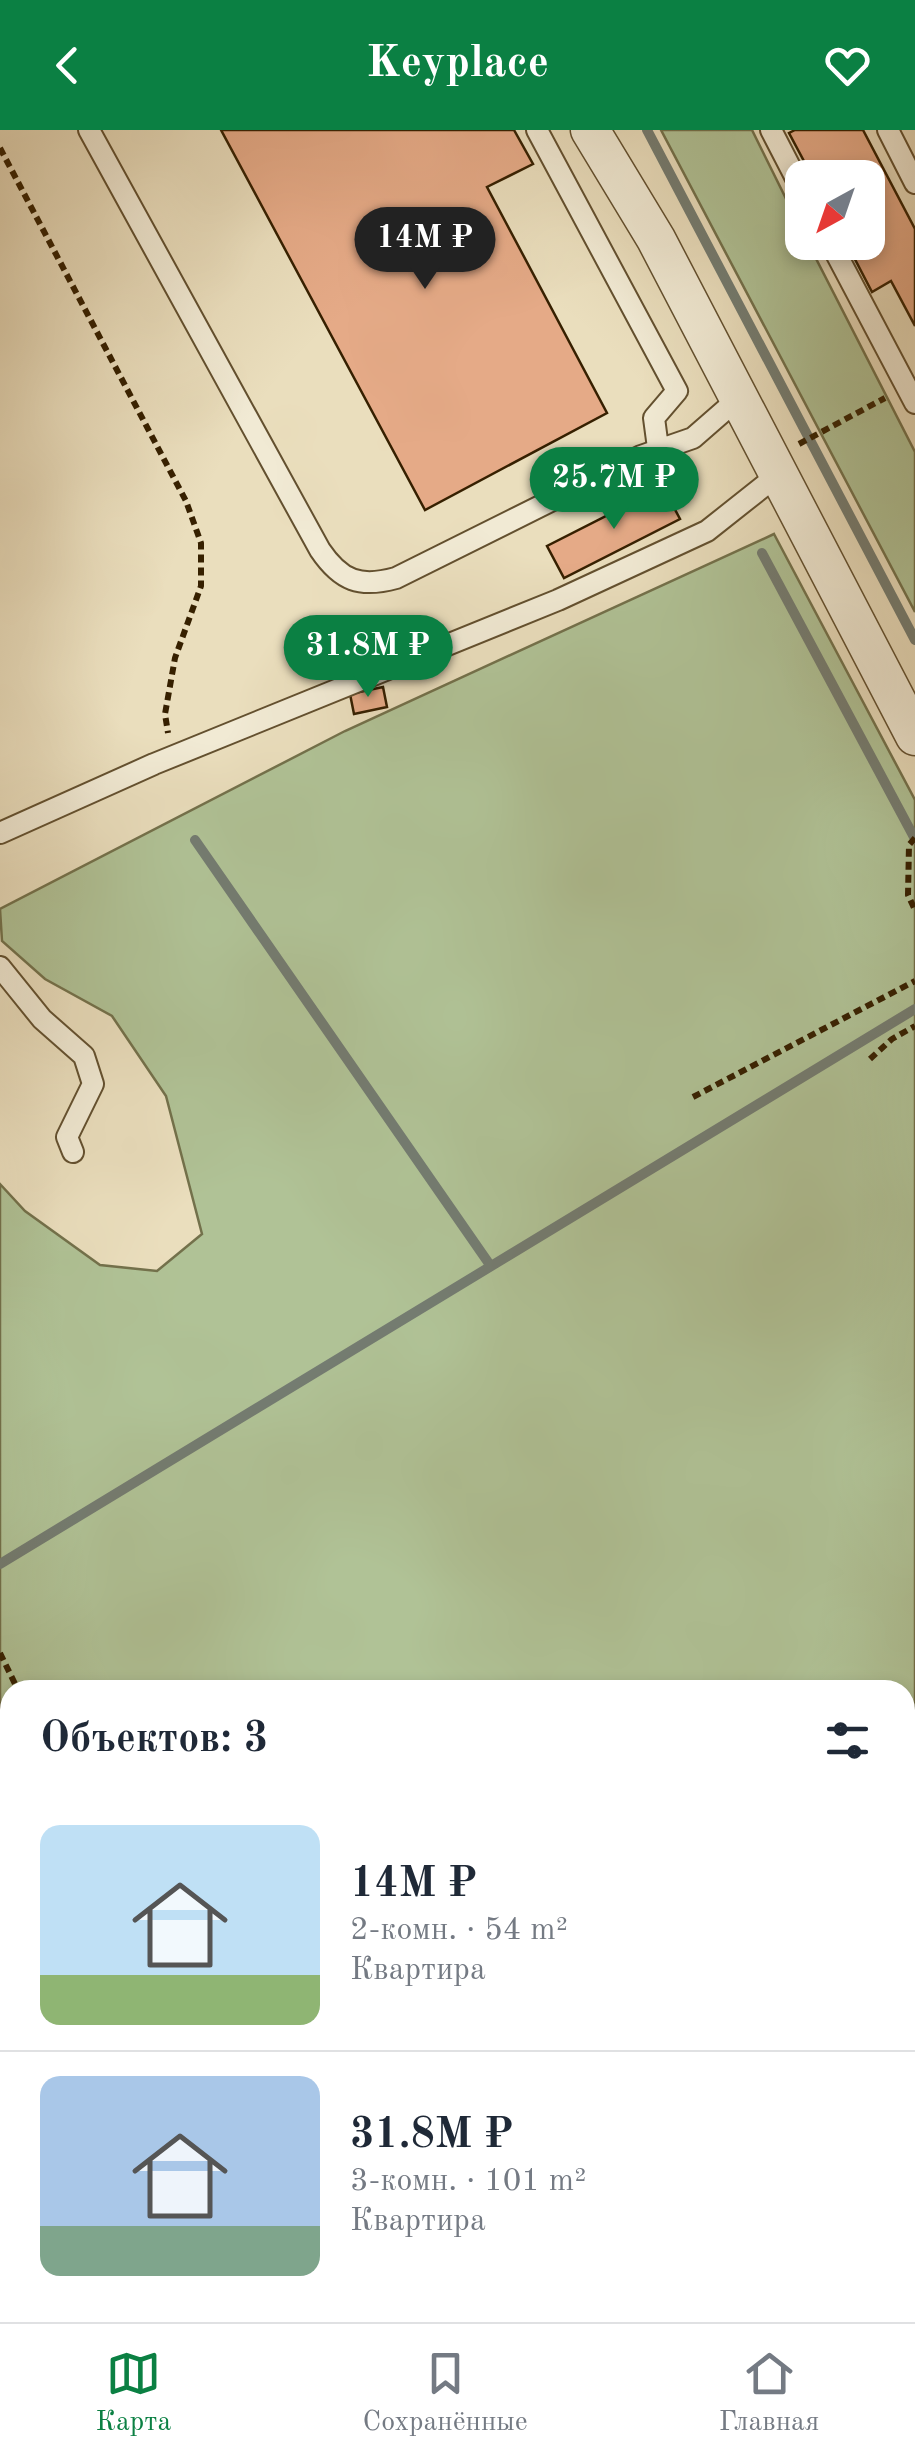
<!DOCTYPE html>
<html lang="ru">
<meta charset="utf-8">
<style>
body{margin:0;font-family:"Old Standard TT",serif;background:#f6f6f7;color:#1f2937;height:100vh;display:flex;flex-direction:column;font-size:38px;white-space:nowrap}
*{box-sizing:border-box;margin:0}
p{font-size:32px;color:#747a83}
.icon{flex:none;width:55px;height:55px;fill:none;stroke:currentColor;stroke-width:2;stroke-linecap:round;stroke-linejoin:round}
.map{position:relative;flex:1;overflow:hidden}
.side{position:absolute;left:0px;top:1550px;width:915px;height:642px;display:flex;flex-direction:column;background:#fff;border-radius:30px 30px 0 0;box-shadow:0 5px 15px #0003}
.side>*{flex:none}
.needle{width:65px;rotate:220deg}
.buttons{position:absolute;left:785px;top:30px;display:grid;gap:20px}
.buttons a{display:grid;place-items:center;width:100px;height:100px;border-radius:20px;background:#fff;box-shadow:0 5px 15px #0003;font-size:50px}
.price{position:absolute;translate:-50% -85px;padding:0 22px;border-radius:35px;background:#0b8043;color:#fff;font-size:32px;line-height:65px;filter:drop-shadow(0 2px 5px #0008)}
.price::after{content:'';position:absolute;left:50%;top:60px;width:30px;height:22px;margin-left:-15px;background:inherit;clip-path:polygon(0 0,100% 0,50% 100%)}
.price.current{background:#222;color:#fff}
ul{padding:0;list-style:none}
li{display:flex;align-items:center;gap:30px;height:250px;padding:0 40px}
li+li{border-top:2px solid #e0e1e3}
li span{display:grid;place-items:center;flex:none;width:280px;height:200px;border-radius:20px;color:#555}
li>.icon{margin-inline-start:auto}
span .icon{width:120px;height:120px;fill:#fffc;stroke-width:1}
li b{font-size:42px}
h2{display:flex;justify-content:space-between;align-items:center;height:120px;padding:0 40px;font-size:42px}
header{display:flex;justify-content:space-between;align-items:center;height:130px;padding:0 40px;background:#0b8043;color:#fff;font-size:45px;font-weight:700}
.tab-bar{display:flex;justify-content:space-around;align-items:center;height:140px;border-top:2px solid #e0e1e3;background:#fff;font-size:28px;color:#747a83}
.tab-bar a{display:grid;justify-items:center;gap:5px}
.tab-bar .current{color:#0b8043}
.map>svg:first-child{display:block}
</style>
<header><svg class="icon" aria-label="back" viewBox="0 0 24 24"><path d="M15 5l-7 7 7 7"/></svg>Keyplace<svg class="icon" aria-label="heart" viewBox="0 0 24 24"><path d="M12 20l-8-8c-3-5 5-10 8-4 3-6 11-1 8 4z"/></svg></header>
<div class="map">
<svg width="915" height="2192" viewBox="0 0 915 2192">
<rect width="100%" height="100%" fill="#eadebd"/>
<filter id="stains"><feTurbulence type="fractalNoise" baseFrequency=".002" numOctaves="4"/><feColorMatrix values="0 0 0 0 .2 0 0 0 0 .09 0 0 0 0 .02 0 0 0 .5 -.17"/></filter>
<radialGradient id="worn" r=".72"><stop offset=".6" stop-color="#630" stop-opacity="0"/><stop offset="1" stop-color="#630" stop-opacity=".3"/></radialGradient>
<path fill="#b0c296" stroke="#73714b" stroke-width="2.5" fill-rule="evenodd" d="M661,0H752L802,101V112L808,113L915,322V482Z
M774,404L915,670V2192H4L0,2184V1054L25,1081L100,1135L157,1141L202,1104L166,966L112,886L45,849L2,811L0,779L345,601ZM10,1560H905V2182H10Z"/>
<g fill="none" stroke-linecap="round" stroke-linejoin="round">
<path stroke="#747c71" stroke-width="10" d="M647,0L915,510
M762,423L915,709
M195,710L490,1135
M0,1434L915,879
M0,1658L10,1681
M0,2052L10,2074
M59,2182L64,2192
M222,2182L225,2192"/>
</g>
<path fill="#e5aa87" stroke="#362000" stroke-width="2.5" d="M221,0H514L533,34L487,57L607,283L425,380Z
M795,0H863L915,99V196L891,151L872,162L846,112H868V48H813L789,3Z
M663,357L680,389L564,448L547,416Z
M383,557L387,577L354,584L350,564Z"/>
<g fill="none" stroke-linecap="round" stroke-linejoin="round">
<g stroke="#63502f" stroke-width="24">
<path id="lane" d="M89,0L320,420C341,451 360,458 396,448L641,326L693,308L740,267
M537,0L677,261L654,288L658,318
M771,0L802,60
M888,0L915,53
M830,112L915,273
M0,703L154,634L558,470L707,401L779,344
M0,837L42,889L84,926L93,954L67,1007L73,1022"/>
</g>
<g stroke="#63502f" stroke-width="41">
<path id="street" d="M590,0L656,109L915,606"/>
</g>
<path stroke="#362000" stroke-width="6" stroke-dasharray="8 5" stroke-linecap="butt" d="M0,18L186,371L201,413V456L175,528L165,584L168,603
M799,314L885,268
M915,708L909,715L908,765L915,780
M870,929L892,909L915,896
M693,967L915,851
M0,1523L18,1560
M295,2182L299,2192"/>
<use href="#lane" stroke="#f1ead4" stroke-width="20"/>
<use href="#street" stroke="#f1ead4" stroke-width="38"/>
</g>
<rect width="100%" height="100%" filter="url(#stains)"/>
<rect width="100%" height="100%" fill="url(#worn)"/>
</svg>
<div class="buttons">
<a><svg class="needle" viewBox="-14 -14 28 28"><path d="M0-13l5 13h-10z" fill="#e53935"/><path d="M0 13l5-13h-10z" fill="#747a83"/></svg></a>
</div>
<b class="price current" style="left:425px;top:162px">14M ₽</b>
<b class="price" style="left:614px;top:402px">25.7M ₽</b>
<b class="price" style="left:368px;top:570px">31.8M ₽</b>
<section class="side">
<h2>Объектов: 3<svg class="icon" aria-label="filters" viewBox="0 0 24 24"><path d="M4 7h16M4 17h16"/><circle cx="9" cy="7" r="2"/><circle cx="15" cy="17" r="2"/></svg></h2>
<ul>
<li><span style="background:linear-gradient(#bfe0f5 75%,#8fb573 0)"><svg class="icon" aria-label="home" viewBox="0 0 24 24"><path d="M3 11l9-7 9 7M6 9v11h12V9"/></svg></span><div><b>14M ₽</b><p>2-комн. · 54 m²</p><p>Квартира</p></div></li>
<li><span style="background:linear-gradient(#a9c7e8 75%,#7fa58c 0)"><svg class="icon" aria-label="home" viewBox="0 0 24 24"><path d="M3 11l9-7 9 7M6 9v11h12V9"/></svg></span><div><b>31.8M ₽</b><p>3-комн. · 101 m²</p><p>Квартира</p></div></li>
</ul>
</section>
</div>
<nav class="tab-bar">
<a class="current"><svg class="icon" aria-label="map" viewBox="0 0 24 24"><path d="M3 6l6-2 6 2 6-2v14l-6 2-6-2-6 2zM9 4v14M15 6v14"/></svg>Карта</a>
<a><svg class="icon" aria-label="saved" viewBox="0 0 24 24"><path d="M7 4h10v16l-5-4-5 4z"/></svg>Сохранённые</a>
<a><svg class="icon" aria-label="home" viewBox="0 0 24 24"><path d="M3 11l9-7 9 7M6 9v11h12V9"/></svg>Главная</a>
</nav>
